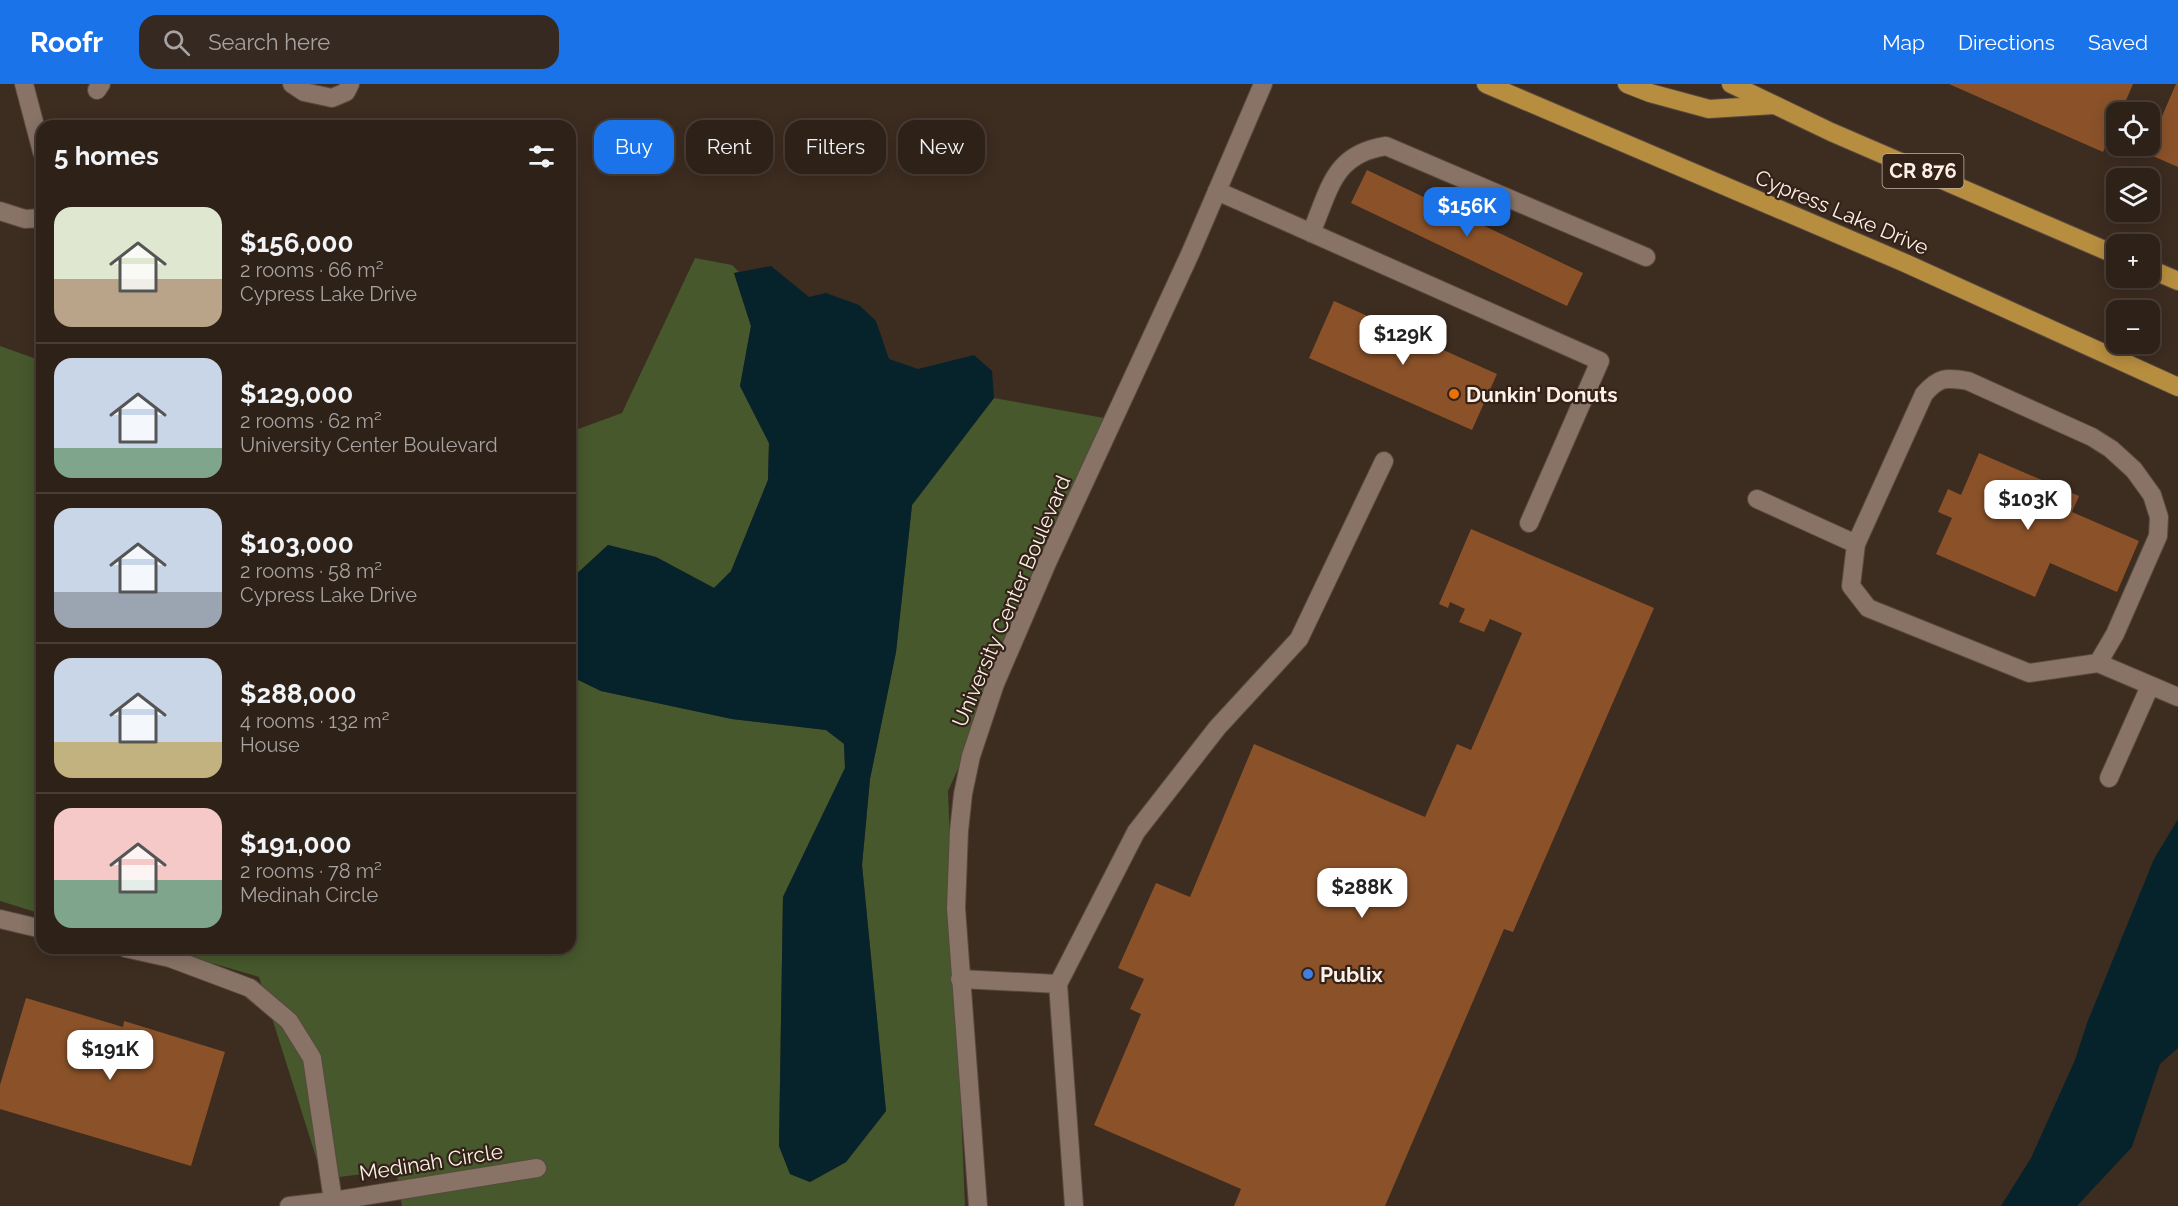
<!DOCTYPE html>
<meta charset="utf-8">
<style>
body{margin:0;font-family:Raleway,sans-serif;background:#362921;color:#f1f3f6;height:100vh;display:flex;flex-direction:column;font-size:22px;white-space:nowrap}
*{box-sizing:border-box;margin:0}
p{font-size:20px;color:#a7a3a2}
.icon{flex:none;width:33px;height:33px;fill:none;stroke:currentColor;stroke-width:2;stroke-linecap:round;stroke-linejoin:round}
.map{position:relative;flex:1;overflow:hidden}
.panel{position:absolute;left:36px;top:36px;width:540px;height:834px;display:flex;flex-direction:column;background:#2e2118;border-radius:18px;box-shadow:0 3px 15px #0003,0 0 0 2px #493e37}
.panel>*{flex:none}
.guide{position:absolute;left:594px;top:36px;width:570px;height:54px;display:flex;gap:12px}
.fabs{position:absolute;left:2106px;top:18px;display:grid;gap:12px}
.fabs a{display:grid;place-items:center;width:54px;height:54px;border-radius:12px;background:#2e2118;box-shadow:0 3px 15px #0003,0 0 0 2px #493e37;font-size:30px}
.price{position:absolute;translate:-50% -51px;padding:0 14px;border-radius:12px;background:#fff;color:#222;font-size:20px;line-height:39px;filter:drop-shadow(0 2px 3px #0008)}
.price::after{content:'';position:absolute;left:50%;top:36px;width:18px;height:14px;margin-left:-9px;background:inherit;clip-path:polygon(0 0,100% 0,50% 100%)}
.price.active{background:#1a73e8;color:#fff}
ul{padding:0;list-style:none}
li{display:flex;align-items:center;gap:18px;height:150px;padding:0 18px}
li+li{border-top:2px solid #493e37}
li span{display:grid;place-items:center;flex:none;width:168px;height:120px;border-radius:18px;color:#555}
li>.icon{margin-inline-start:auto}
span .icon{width:72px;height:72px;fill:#fffc;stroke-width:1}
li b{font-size:26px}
h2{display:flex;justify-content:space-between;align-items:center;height:72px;padding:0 18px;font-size:26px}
.chip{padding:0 21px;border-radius:18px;background:#2e2118;box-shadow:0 3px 15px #0003,0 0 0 2px #493e37;font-size:21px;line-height:54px}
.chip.active{background:#1a73e8;color:#fff}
header{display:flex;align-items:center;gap:36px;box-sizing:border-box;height:84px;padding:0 30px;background:#1a73e8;color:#fff}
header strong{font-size:28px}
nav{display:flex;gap:33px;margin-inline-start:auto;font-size:21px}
.search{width:420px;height:54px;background:#362921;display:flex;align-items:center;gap:15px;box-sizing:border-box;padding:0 21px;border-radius:18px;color:#a7a3a2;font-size:22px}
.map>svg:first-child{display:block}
</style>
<header>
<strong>Roofr</strong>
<div class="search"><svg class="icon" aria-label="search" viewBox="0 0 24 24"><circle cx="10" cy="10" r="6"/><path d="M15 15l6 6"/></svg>Search here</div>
<nav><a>Map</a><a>Directions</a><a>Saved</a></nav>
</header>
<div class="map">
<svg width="2178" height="1122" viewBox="0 0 2178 1122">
<rect width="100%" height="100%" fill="#3d2c20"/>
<path fill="#46582c" d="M695,174L732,181L739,188L734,189L751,242L740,302L769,359L768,396L731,488L714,504L656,473L608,461L570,496V348L622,329Z
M0,262L42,277V830L0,817Z
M994,314L1115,336L948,707L965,1122H402L396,1086L323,1095L259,893L160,864H570V592L601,607L732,635L826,646L844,659L845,684L783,813L779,1062L790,1090L810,1098L846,1078L886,1027L862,781L870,695L896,568L912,421Z"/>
<path fill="#06232c" d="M771,182L809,213L826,209L859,221L876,237L889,275L918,285L974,271L992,287L994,314L912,421L896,568L870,695L862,781L886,1027L846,1078L810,1098L790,1090L779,1062L783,813L845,684L844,660L826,646L732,635L601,607L570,592V496L608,461L656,473L714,504L731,487L768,396L769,359L740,302L751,242L734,189Z
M2178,735V964L2160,980L2132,1063L2077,1122H2001L2031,1074L2075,976L2087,939L2154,775Z"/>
<path fill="#8b5229" d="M1949,0H2133L2121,28H2116V38L2103,68Z
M2176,0H2178V83L2146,69Z
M1367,86L1583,189L1567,222L1351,119Z
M1334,217L1497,290L1472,346L1309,274Z
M1979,369L2079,412L2072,428L2139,457L2117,508L2050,479L2035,513L1936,470L1952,434L1938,428L1948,405L1961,411Z
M1471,445L1654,524L1513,848L1504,845L1385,1122H1234L1241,1105L1094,1041L1141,930L1130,925L1144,895L1118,884L1156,799L1190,813L1254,660L1425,733L1457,660L1471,666L1522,549L1490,535L1484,548L1459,538L1465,525L1450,518L1448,524L1439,520Z
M26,914L123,943L124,937L225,968L191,1082L0,1025V1001Z"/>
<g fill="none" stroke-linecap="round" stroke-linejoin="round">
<g stroke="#58493f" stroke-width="20">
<path id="lane" d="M24,0L42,68
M292,0L304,8L332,14L346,8L350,0
M97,6L101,0
M1217,107L1600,277L1529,439
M0,127L25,135L42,134
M1311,149C1330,105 1333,70 1386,62L1646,173
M1757,415L1856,460L1851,502L1868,524L2029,589L2098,579L2178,613
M1856,460L1924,310C1939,293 1946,293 1968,297L2092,353L2111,365L2134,386L2152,411L2159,433L2158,452L2115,550L2098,579
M2109,694L2150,602
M960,895L1058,900
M1074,1122L1058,900L1136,748L1217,644L1299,555L1384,377"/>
</g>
<g stroke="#58493f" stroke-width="20">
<path id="street" d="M0,835L42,845
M125,864L170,874L250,904L289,937L312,974L333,1117
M289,1122L333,1117L537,1084
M978,1122L956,824L959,747L963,710L971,672L995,600L1047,479L1190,170L1263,0"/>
</g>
<g stroke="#58493f" stroke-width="20">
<path id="primary" d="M1486,0L1905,179L2178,303
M1627,0L1650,9L1709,25L1774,21
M1731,0L1831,48L2116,171
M2150,185L2178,197"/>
</g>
<use href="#lane" stroke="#887366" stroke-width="18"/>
<use href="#street" stroke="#887366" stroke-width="18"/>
<use href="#primary" stroke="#b78d3f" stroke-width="18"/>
</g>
<circle fill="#e8710a" stroke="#332217" stroke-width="2" cx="1454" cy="310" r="6"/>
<circle fill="#3f7fe0" stroke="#332217" stroke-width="2" cx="1308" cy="890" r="6"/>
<g text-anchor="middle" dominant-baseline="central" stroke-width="4.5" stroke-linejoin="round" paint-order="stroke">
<rect fill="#332217" stroke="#c0b2a9" stroke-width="1.5" x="1882.5" y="70" width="81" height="34" rx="4.5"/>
<g font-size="20" font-weight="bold" fill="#fcf0e8">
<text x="1923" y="87">CR 876</text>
</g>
<g font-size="21" fill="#fcf0e8" stroke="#332217">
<text transform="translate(1842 128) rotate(23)">Cypress Lake Drive</text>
<text transform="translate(1011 517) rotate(-67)">University Center Boulevard</text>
<text transform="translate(431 1078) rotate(-9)">Medinah Circle</text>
</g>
<g font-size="21" font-weight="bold" fill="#fcf0e8" stroke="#332217" text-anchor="start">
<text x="1466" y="310">Dunkin' Donuts</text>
<text x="1320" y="890">Publix</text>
</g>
</g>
</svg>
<div class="fabs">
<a><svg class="icon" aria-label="locate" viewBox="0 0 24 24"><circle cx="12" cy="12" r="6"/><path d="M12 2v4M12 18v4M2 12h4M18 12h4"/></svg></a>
<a><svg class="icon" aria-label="layers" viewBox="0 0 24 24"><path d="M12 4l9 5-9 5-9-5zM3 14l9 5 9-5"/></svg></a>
<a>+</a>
<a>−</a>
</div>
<b class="price active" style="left:1467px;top:154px">$156K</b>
<b class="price" style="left:1403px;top:282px">$129K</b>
<b class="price" style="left:2028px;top:447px">$103K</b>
<b class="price" style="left:1362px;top:835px">$288K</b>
<b class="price" style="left:110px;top:997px">$191K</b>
<div class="guide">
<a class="chip active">Buy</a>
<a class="chip">Rent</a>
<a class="chip">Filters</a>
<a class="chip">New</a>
</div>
<section class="panel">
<h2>5 homes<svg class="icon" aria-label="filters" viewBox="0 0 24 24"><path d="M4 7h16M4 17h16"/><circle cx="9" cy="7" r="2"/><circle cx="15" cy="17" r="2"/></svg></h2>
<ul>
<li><span style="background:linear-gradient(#dfe7d0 60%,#b9a48a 0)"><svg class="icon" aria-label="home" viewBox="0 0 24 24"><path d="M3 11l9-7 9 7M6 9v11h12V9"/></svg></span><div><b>$156,000</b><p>2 rooms · 66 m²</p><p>Cypress Lake Drive</p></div></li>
<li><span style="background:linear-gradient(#c9d6e8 75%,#7fa58c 0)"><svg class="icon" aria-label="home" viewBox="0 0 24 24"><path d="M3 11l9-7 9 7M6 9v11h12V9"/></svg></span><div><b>$129,000</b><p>2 rooms · 62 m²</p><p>University Center Boulevard</p></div></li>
<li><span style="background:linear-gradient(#c9d6e8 70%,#9aa5b1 0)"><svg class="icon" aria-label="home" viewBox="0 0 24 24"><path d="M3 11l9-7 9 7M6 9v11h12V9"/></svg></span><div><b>$103,000</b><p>2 rooms · 58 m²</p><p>Cypress Lake Drive</p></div></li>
<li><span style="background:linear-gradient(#c9d6e8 70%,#c2b280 0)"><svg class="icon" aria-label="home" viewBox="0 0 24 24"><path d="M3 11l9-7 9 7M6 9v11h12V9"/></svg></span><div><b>$288,000</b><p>4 rooms · 132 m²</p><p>House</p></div></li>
<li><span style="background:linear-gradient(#f6c9c9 60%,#7fa58c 0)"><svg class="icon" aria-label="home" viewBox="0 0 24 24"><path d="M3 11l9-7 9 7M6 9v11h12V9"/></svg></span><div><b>$191,000</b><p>2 rooms · 78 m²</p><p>Medinah Circle</p></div></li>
</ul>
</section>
</div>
